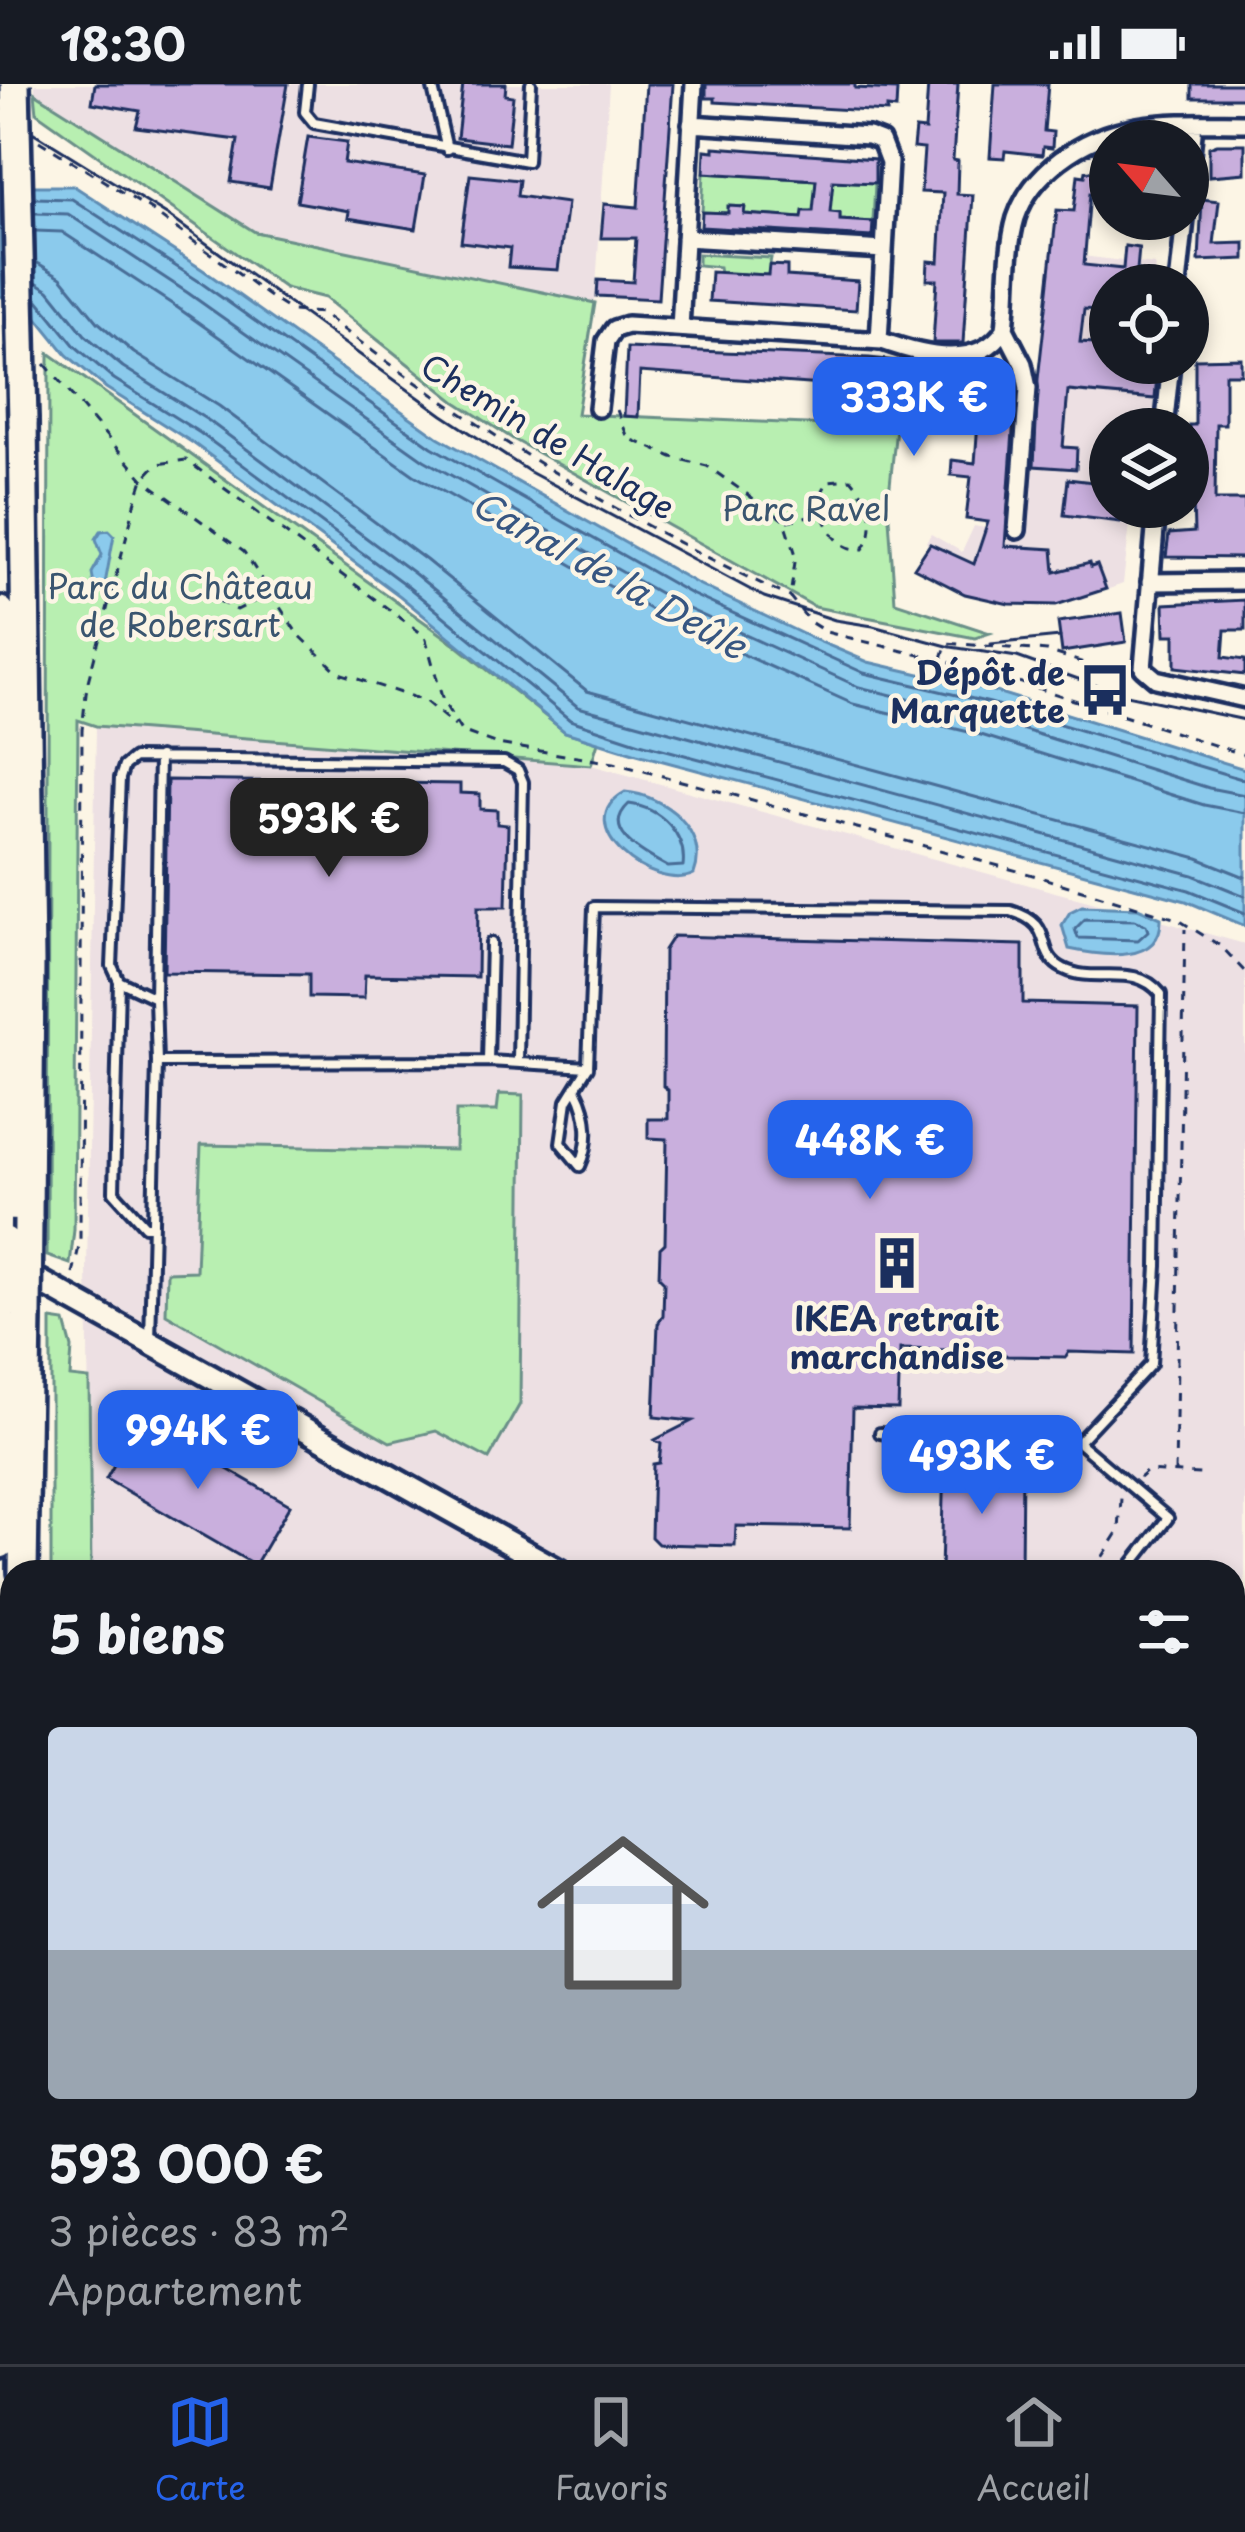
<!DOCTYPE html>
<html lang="fr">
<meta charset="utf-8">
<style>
body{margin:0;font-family:"Playpen Sans",sans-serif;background:#242831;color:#f1f3f6;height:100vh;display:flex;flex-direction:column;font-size:45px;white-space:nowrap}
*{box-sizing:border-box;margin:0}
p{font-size:39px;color:#9ea1a6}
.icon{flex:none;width:66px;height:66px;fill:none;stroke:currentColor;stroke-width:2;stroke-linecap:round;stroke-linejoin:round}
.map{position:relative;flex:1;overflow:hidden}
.side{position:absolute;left:0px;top:1476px;width:1245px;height:804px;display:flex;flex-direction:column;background:#171b24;border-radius:36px 36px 0 0;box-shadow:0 6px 18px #0003}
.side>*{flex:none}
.needle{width:78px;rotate:298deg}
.controls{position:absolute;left:1089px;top:36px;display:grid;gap:24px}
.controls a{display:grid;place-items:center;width:120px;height:120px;border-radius:50%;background:#171b24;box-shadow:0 6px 18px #0003;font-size:60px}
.price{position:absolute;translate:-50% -102px;padding:0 27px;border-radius:24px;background:#2563eb;color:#fff;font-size:39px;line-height:78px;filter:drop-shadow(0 3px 6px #0008)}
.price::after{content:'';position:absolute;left:50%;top:72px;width:36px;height:27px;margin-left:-18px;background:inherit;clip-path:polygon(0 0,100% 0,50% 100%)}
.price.selected{background:#222;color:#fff}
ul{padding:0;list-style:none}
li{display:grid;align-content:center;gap:24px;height:636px;padding:0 48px}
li+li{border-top:3px solid #363941}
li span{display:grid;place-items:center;height:372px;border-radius:12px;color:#555}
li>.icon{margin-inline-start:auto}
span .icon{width:216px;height:216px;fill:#fffc;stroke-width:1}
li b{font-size:51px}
h2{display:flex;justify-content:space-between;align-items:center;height:144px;padding:0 48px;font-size:51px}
.status{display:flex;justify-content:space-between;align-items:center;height:84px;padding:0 60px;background:#171b24;direction:ltr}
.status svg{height:33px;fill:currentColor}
.menu{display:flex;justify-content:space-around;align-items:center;height:168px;border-top:3px solid #363941;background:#171b24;font-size:33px;color:#9ea1a6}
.menu a{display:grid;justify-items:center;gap:6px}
.menu .selected{color:#2563eb}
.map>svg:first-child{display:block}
</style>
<div class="status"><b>18:30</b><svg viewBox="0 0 49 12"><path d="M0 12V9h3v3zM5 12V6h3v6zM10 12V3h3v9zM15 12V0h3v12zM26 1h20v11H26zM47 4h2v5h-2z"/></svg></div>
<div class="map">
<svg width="1245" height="2280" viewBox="0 0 1245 2280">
<rect width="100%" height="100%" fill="#fcf5e5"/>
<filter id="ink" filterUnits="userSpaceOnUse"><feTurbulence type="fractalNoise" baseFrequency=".00833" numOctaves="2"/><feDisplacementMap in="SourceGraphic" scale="24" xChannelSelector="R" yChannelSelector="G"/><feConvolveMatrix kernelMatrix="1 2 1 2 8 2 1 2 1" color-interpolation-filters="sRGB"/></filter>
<g filter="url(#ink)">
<path fill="#ede0e3" d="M35,0H609L595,219L255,148L35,9Z
M1050,168L1155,181L1152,201H1110V279H1158L1152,345H1110V423H1144L1142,440H1130L1123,500L1075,517L1009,520L965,510L914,484L929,462L926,458L931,450L962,468L974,442L1008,448L1010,440L1025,442Z
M96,642L591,681L1245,860V2280H102L101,2268H1233V1488H91L87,1185Z"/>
<path fill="#b8efb1" stroke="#6a8f88" stroke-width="3" d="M35,9L255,148L595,219L577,330L896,344L888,420L895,518L990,549L975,554L815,523L513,355L456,318L325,214L285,204L37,29Z
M704,89L816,96V102L833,97L875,99L873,138L840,136V129L804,127L802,134L744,130V123L729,122L728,129L702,128Z
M698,170L771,174L768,191L720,189L719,183L698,181Z
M49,269L455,560L565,648L598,658L591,681L96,642L78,636L74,1146L70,1180L47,1172Z
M499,1010L523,1011L520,1320L489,1375L436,1347L390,1358L166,1230L167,1188L196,1187L201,1061L455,1066L456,1027H497Z
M51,1236L65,1238L72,1264L70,1293L89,1295L91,1488H51Z"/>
<path fill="#8bcaec" stroke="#5e8cb3" stroke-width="3" d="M0,89L28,102H74L203,186L438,353L696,499L811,554L868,578L993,607L1245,685V842L1186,817L637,670L565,648L400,512L193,359L106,304L67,271L30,225L0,212Z
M109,446L114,451L105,500L94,502L92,489L102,471L96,455L101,447Z
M625,708C664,711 710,747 694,790C654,810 566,741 625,708Z
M1082,822L1138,824L1161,834C1162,881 1102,872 1069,865L1062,841L1070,828Z"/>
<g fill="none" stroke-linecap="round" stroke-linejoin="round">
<path stroke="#486d97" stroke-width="3" d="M34,114L72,115L197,196L432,363L691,510L864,589L990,619L1245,696
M35,129L68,130L188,209L424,376L684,523L859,603L986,634L1209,704L1245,711
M35,147L62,148L178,224L414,391L676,540L853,620L981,651L1204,721L1245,729
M36,178L61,193L98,238L134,269L219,322L426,476L587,607L1198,774L1245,793
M36,198L49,206L85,251L123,283L209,337L415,490L578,623L1193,791L1245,812
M37,215L75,262L114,295L200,349L407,502L570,636L640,659L1189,806L1245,829
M629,720C660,724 687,750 683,782L668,783C645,770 599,748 629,720Z
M1085,835L1135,836L1146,841L1148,847L1138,856L1078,854L1075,845Z"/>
</g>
<path fill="#c9afdd" stroke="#1b2f5e" stroke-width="3" d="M95,0H288L270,104L231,98L238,56L136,43L140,27L92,19Z
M463,0H506L505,11L513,12L508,60L457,54Z
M646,0H673L658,215L597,212L598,196L633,198L636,154H601L604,120L638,123Z
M706,0H855V4L897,6L896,25L887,24V28L715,18V14H706Z
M928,0H958L953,76L958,77L957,110L973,111L963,259H933L937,196H927L928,177L939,178L943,109L921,108L924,65L913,64L915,45L925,46Z
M995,0H1048L1044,47L1053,48L1052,64L1043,63L1042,71L1005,67L1004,74L990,73Z
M1192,0H1245V14H1192Z
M308,53L347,58L344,79L425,91L416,145L348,134L349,127L297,118Z
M1217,60H1245V89L1209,92V63Z
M714,63L875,75V99L833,97L830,128L840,129V136L873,138L872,153L701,143L702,128L728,129V122L745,123L744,130L802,134L803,127H813L816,96L704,89L705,66L714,67Z
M1086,87L1108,89L1106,110L1090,109L1084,181L1123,185L1125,162L1139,164L1137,186L1141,187L1140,201H1110V227L1084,225L1080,258L1110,260V279H1158L1155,315L1068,307L1063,363L1077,364L1076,385L1034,382L1038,295L1057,126L1074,127L1078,91L1085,92Z
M470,91L519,96L517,112L567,119L558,186L508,183L510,164L461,158Z
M1202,115L1219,117L1214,160L1245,159V175L1199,177Z
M769,181L787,182V192L858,197L856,226L709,217L711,188L768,191Z
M627,264L869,274L997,287L994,318H1015L1005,462L1053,465L1055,488L1090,479L1091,483L1097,481L1106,505L1056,521L1009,520L965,510L914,484L930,460L974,480L988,438L966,435L971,393L951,391L952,376L975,379L978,337L962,335L964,308L891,300L885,301V309L850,307V303L640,288L638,333L624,332Z
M1241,274V290H1225V340H1216L1215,416H1245V474L1166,473L1169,450L1194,448L1193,416L1189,407V341H1195V275Z
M1068,395L1110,400V423H1139L1137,440L1064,431Z
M1245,516V546H1225L1223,573L1245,576V591L1175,583V551H1165L1164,520Z
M1122,529L1126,558L1062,568L1058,538Z
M167,696L460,700V709L480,710V725L497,726V740L508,741L506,823H478L477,893L365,891L364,914L309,913V890L164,888Z
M673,852L1023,861V919L1138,922L1134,1270L1069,1268L1066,1273L1007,1272L1000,1267L900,1265L898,1325L853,1324L850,1444L736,1442L735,1462L658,1460L651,1453L653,1380L659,1379L661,1360L655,1356L692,1337L654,1333L658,1240L663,1231L664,1198L659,1193L660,1164L665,1159L667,1055L648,1054V1035H668V1006L663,1002L664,866Z
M140,1335L290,1421L255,1481L106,1395Z
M944,1376L1022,1380L1021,1488H941Z"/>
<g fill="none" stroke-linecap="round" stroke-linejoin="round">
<g stroke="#1b2f5e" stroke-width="16">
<path id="lane" d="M308,0L305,28L314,39L527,77L531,0
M432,0L447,65
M119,897L112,882L120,694L124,682L134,674L504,678L518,686L523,698L518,977
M155,914L159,673
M488,977L491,859
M577,1007C589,1030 591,1058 580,1082L561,1059L567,1017L588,983
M152,1142H145L114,1108L119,897L155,914L157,978
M150,1257L157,978L488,977L588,983L594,823L1011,827C1059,841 1032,869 1064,885C1096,901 1134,877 1161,910L1157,1182L1151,1280L1078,1358
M880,1349L922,1355L1078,1358L1168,1434L1126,1488
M508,1488L520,1467
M193,2280V2268
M269,2280L281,2273L430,2268L454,2269L477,2280
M786,2280L792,2268"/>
</g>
<g stroke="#1b2f5e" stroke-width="24">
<path id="street" d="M691,40L868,52L881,57L889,78L879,257
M1188,101L1194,39
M685,154L884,166
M1178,201L1185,135
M680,244L694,0
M1005,245L1023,280L1028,304L1017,446
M598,324L606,257L614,245L627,241L882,257C921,271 979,287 1005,245C1009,210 1006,168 1016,134C1024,110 1039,92 1060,76C1116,33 1178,39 1245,39
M1164,345L1171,279
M1157,423L1143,584L1156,595L1245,615
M1150,498L1245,497
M821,2280L824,2268"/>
</g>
<g stroke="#1b2f5e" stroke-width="30">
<path id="secondary" d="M16,1184L561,1488
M1233,1863L1245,1870"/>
</g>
<g stroke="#1b2f5e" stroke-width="36">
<path id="highway" d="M23,337L30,878L28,1136
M0,527L7,883L5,1157
M0,1460L4,1222
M23,1488L27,1232
M18,2268L19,2280
M72,2268L74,2280"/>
</g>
<path stroke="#1b2f5e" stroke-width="3" stroke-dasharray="9 9" stroke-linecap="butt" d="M39,57L151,126L274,216L291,227L322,229C467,341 624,437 790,513L810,538L826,548L981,586L1245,671
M45,280L143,395L244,468L297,549L339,589L425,617L455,642
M617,326L628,354L672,373L707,382L785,437L796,471L790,513
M787,437L822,429V408L828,397L851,395C869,415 879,443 863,465C839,467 831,449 822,429
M219,517L237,526L271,509
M942,574L947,559L1047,567L1109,587H1128
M73,1190L80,1158L82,646L87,601L135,420L143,395L157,380L186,376L425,552L443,617L461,647L497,660L614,679L1033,791L1177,835L1222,863L1245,888
M1175,1389L1185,845
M1139,1394L1147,1387L1200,1390
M1093,1488L1119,1447L1121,1414"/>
<use href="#lane" stroke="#fcf5e5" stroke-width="8"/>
<use href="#street" stroke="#fcf5e5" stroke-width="15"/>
<use href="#secondary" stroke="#fcf5e5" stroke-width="21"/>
<use href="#highway" stroke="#fcf5e5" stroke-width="27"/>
<path stroke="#1b2f5e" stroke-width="3" d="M0,28L170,133L443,331L530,388L764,513L835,536L873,542L951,563L1017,573L1117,609L1245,636
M991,560L1060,553"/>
<g stroke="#1b2f5e" stroke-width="36" stroke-linecap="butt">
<path id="highway-bridge" d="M15,0L23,337
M4,1222L5,1157
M27,1232L28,1136"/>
</g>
<use href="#highway-bridge" stroke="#fcf5e5" stroke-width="27"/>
</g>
</g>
<defs>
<g id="bus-bare" transform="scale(4.14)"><path d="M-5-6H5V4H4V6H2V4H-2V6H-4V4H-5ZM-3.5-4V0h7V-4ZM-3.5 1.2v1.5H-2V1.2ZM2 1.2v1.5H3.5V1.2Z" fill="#1b2f5e" stroke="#fcf5e5" stroke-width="2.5" paint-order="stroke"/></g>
<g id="building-bare" transform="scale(4.14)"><path d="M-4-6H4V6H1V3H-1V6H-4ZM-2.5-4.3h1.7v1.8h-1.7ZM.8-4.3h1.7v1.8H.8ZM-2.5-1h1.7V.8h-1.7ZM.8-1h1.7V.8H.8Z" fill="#1b2f5e" stroke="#fcf5e5" stroke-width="2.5" paint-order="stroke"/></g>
</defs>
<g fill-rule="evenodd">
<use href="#bus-bare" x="1105" y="606"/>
<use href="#building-bare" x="897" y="1179"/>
</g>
<g text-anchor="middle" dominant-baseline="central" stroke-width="9" stroke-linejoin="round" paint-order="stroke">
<g font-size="33" fill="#1b2f5e" stroke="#fcf5e5">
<text transform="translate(549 351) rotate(31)">Chemin de Halage</text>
</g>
<g font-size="33" fill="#3a556f" stroke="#fcf5e5">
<text x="806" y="423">Parc Ravel</text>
<text x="180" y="501">Parc du Château<tspan x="180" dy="38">de Robersart</tspan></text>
</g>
<g font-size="33" font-weight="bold" fill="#1b2f5e" stroke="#fcf5e5" text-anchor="end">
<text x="1065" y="587">Dépôt de<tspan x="1065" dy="38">Marquette</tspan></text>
<text x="897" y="1233" text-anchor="middle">IKEA retrait<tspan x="897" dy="38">marchandise</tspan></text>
</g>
<g font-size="36" font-style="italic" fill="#375682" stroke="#fcf5e5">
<text transform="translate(610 489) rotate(29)">Canal de la Deûle</text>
</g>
</g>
</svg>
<div class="controls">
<a><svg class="needle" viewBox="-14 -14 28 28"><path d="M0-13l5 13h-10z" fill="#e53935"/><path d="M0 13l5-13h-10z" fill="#9ea1a6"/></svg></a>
<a><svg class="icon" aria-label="locate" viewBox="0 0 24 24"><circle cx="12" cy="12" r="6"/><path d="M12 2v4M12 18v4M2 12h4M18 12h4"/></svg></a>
<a><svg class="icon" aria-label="layers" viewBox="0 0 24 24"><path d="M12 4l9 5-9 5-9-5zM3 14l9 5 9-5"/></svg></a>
</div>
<b class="price" style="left:914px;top:375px">333K €</b>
<b class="price selected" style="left:329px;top:796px">593K €</b>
<b class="price" style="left:870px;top:1118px">448K €</b>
<b class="price" style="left:198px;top:1408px">994K €</b>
<b class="price" style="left:982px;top:1433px">493K €</b>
<section class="side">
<h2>5 biens<svg class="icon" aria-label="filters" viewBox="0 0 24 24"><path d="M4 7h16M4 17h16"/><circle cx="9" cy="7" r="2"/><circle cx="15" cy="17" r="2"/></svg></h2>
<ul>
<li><span style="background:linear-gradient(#c9d6e8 60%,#9aa5b1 0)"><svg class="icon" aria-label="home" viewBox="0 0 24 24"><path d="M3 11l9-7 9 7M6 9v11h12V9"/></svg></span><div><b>593 000 €</b><p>3 pièces · 83 m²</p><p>Appartement</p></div></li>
</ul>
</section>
</div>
<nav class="menu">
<a class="selected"><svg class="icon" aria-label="map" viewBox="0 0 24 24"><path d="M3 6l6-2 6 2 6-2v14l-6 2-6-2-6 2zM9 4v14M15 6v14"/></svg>Carte</a>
<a><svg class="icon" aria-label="saved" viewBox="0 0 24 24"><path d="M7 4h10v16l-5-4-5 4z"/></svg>Favoris</a>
<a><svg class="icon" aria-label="home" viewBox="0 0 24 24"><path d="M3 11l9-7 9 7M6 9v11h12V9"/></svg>Accueil</a>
</nav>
